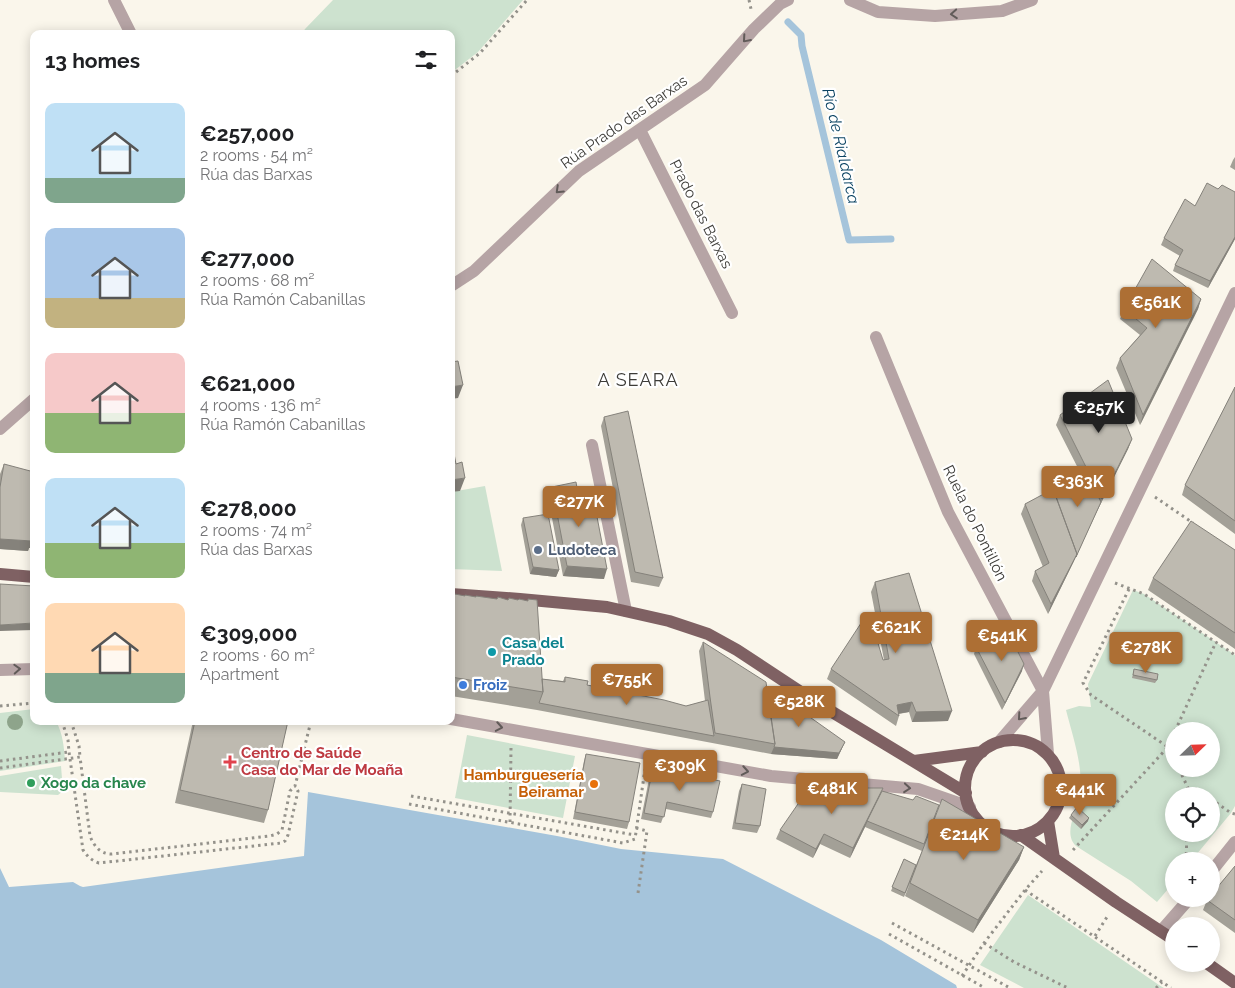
<!DOCTYPE html>
<meta charset="utf-8">
<style>
body{margin:0;font-family:Raleway,sans-serif;background:#f6f6f6;color:#202124;height:100vh;display:flex;flex-direction:column;font-size:19px;white-space:nowrap}
*{box-sizing:border-box;margin:0}
p{font-size:16px;color:#757577}
.icon{flex:none;width:28px;height:28px;fill:none;stroke:currentColor;stroke-width:2;stroke-linecap:round;stroke-linejoin:round}
.map{position:relative;flex:1;overflow:hidden}
.sheet{position:absolute;left:30px;top:30px;width:425px;height:695px;display:flex;flex-direction:column;background:#fff;border-radius:10px;box-shadow:0 2px 12px #0003}
.sheet>*{flex:none}
.needle{width:32px;rotate:67deg}
.buttons{position:absolute;left:1165px;top:722px;display:grid;gap:10px}
.buttons a{display:grid;place-items:center;width:55px;height:55px;border-radius:50%;background:#fff;box-shadow:0 2px 12px #0003;font-size:25px}
.price{position:absolute;translate:-50% -42px;padding:0 11px;border-radius:5px;background:#ad6f34;color:#fff;font-size:16px;line-height:32px;filter:drop-shadow(0 1px 2px #0008)}
.price::after{content:'';position:absolute;left:50%;top:30px;width:15px;height:11px;margin-left:-8px;background:inherit;clip-path:polygon(0 0,100% 0,50% 100%)}
.price.current{background:#222;color:#fff}
ul{padding:0;list-style:none}
li{display:flex;align-items:center;gap:15px;height:125px;padding:0 15px}
li span{display:grid;place-items:center;flex:none;width:140px;height:100px;border-radius:10px;color:#555}
li>.icon{margin-inline-start:auto}
span .icon{width:60px;height:60px;fill:#fffc;stroke-width:1}
li b{font-size:21px}
h2{display:flex;justify-content:space-between;align-items:center;height:60px;padding:0 15px;font-size:21px}
.map>svg:first-child{display:block}
</style>
<div class="map">
<svg width="1235" height="988" viewBox="0 0 1235 988">
<rect width="100%" height="100%" fill="#faf6eb"/>
<path fill="#cde2cf" fill-rule="evenodd" d="M333,0H523L478,52L451,73V34H302L305,29Z
M485,486L502,571L451,569V492Z
M1133,590L1144,594L1235,655V806L1231,813L1191,861H1174V882L1157,902L1131,881L1076,846C1063,833 1076,814 1079,798C1085,770 1073,738 1066,710L1079,706L1091,707L1088,684ZM1174,731H1211V769H1174ZM1174,796H1211V834H1174Z
M34,709V721H56C63,734 64,747 65,761L0,771V713Z
M467,735L575,756L563,818L455,798Z
M61,766L63,791L58,795L0,792V776Z
M1028,895L1159,985L1164,988H1024L980,965Z"/>
<path fill="#a5c4db" d="M308,792L557,836L621,849L723,859L881,940L956,985L957,988H0V868L9,887L73,882L80,886L83,887L304,856Z"/>
<g fill="none" stroke-linecap="round" stroke-linejoin="round">
<path stroke="#a5c4db" stroke-width="7" d="M788,22L801,35L802,46L849,240L891,239"/>
<path stroke="#94928b" stroke-width="3" stroke-dasharray="2.5 4" stroke-linecap="butt" d="M749,0L751,9
M451,76L480,53L527,0
M1155,497L1193,523
M1115,583L1144,594L1235,655
M1129,589L1083,683L1091,695L1168,747L1174,759
M0,706L34,703
M62,721L68,740L69,752L83,850C88,857 91,860 99,863L281,843L285,841L288,835L298,791L295,786
M71,721L79,746L80,757
M1175,731L1216,642
M0,761L69,752
M0,768L80,757L90,836C94,846 100,854 112,854L270,836L277,834L282,830L290,791L295,786L311,721
M1179,769L1189,790V796
M1189,790L1196,789L1207,796
M411,796L635,835
M1211,799L1231,813L1235,814
M409,804L623,843L635,839L645,769
M510,822L511,748
M636,828L647,831L638,893
M1073,850L1168,747L1174,734
M1186,861L1187,834
M1025,890L1171,988
M892,923L1010,988
M889,934L985,988
M1095,936L1107,917
M984,943L1014,962L1068,988
M962,976L984,943L1025,890L1042,871
M1156,988L1162,982"/>
<path stroke="#b6a4a5" stroke-width="12" d="M114,0L131,34
M850,0L878,12L935,16L1002,11L1032,0
M640,130L732,313
M451,286L474,271L579,171L705,85L754,29L780,4L788,0
M876,337L948,512L1043,691L1048,754
M0,429L34,399
M592,445L626,611
M0,670L34,669
M451,719L771,776L918,789L970,807
M999,742L1043,691L1235,293
M1211,872L1235,842
M1161,931L1189,899"/>
<path stroke="#7f6163" stroke-width="12" d="M0,574L34,577
M451,594L520,599L607,607L669,621L708,634L737,650L819,704L966,793
M965 788a48 48 0 1 1 96 0a48 48 0 1 1-96 0Z
M914,761L982,752
M1048,821L1054,858
M1021,835L1116,902L1174,940
M1208,964L1235,983"/>
</g>
<circle fill="#8ea48b" cx="15" cy="722" r="8"/>
<path fill="#a3a097" d="M1235,157V170L1230,167L1233,160Z
M1218,189L1235,192V239L1208,288L1173,271L1175,265L1180,256L1161,245L1164,238L1195,206Z
M1201,299L1198,309L1140,425L1116,368L1120,358L1140,335L1120,319L1124,309Z
M1235,387V534L1182,495L1185,485Z
M1060,415L1132,439L1128,449L1098,509L1073,563L1048,614L1032,581L1035,571L1043,567L1021,514L1025,504L1054,491L1082,476L1056,425Z
M604,417L663,578L659,587L631,582L601,426Z
M4,464L29,548L28,551L0,549V474Z
M552,487L579,500L604,579L563,576L548,497Z
M523,518L559,570L556,577L530,574L521,525Z
M1235,550V649L1148,590L1153,578Z
M875,582L948,721L912,722L909,712L899,714V716L896,726L827,679L831,669L884,660L871,592Z
M451,595L542,679L563,681L565,677L587,685L686,706L705,701L699,651L703,642L766,686L842,748L837,759L771,754L537,710L451,696Z
M976,647L1022,671L1002,710L974,654Z
M1134,669L1157,680L1155,683L1132,678Z
M193,721H288L268,810L264,823L175,803Z
M586,754L629,822L627,829L573,819L584,761Z
M653,767L713,812L711,818L666,809L661,823L641,819L650,774Z
M742,784L760,826L757,833L732,829L739,791Z
M882,792L1024,847L1019,860L973,933L905,896L910,883L904,897L891,891L904,859L916,865L922,851L865,827L850,858L820,844L813,858L776,839L780,830Z
M1071,815L1088,821L1081,829L1069,818Z
M1235,866V933L1203,910L1207,900Z"/>
<path fill="#85827b" d="M1235,237V239L1208,288L1210,281Z
M1201,299L1198,309L1140,425L1143,415Z
M463,385L458,398L451,399V387Z
M1132,439L1128,449L1098,509L1073,563L1048,614L1051,604Z
M465,478L460,491L451,492V480Z
M0,539L34,541V548H29L28,551L0,549Z
M567,566L607,569L604,579L563,576Z
M533,567L559,570L556,577L530,574Z
M34,623V630L0,631V625Z
M1024,664L1022,671L1002,710L1005,703Z
M912,702L909,712L896,714L897,705Z
M952,711L948,721L912,722L916,712Z
M845,742L837,759L771,754L774,747Z
M883,788L865,827L850,858L853,848Z
M1089,818L1088,821L1081,829L1082,825Z
M824,834L820,844L813,858L816,849Z
M1024,847L1019,860L973,933L978,920Z"/>
<path fill="#bebab0" stroke="#85827b" d="M1207,183L1218,189L1222,185L1235,192V237L1210,281L1175,265L1183,250L1164,238L1185,199L1195,206Z
M1152,259L1201,299L1143,415L1120,358L1147,328L1124,309Z
M458,361L463,385L451,387V362Z
M1108,380L1132,439L1102,499L1060,415Z
M1235,387V521L1185,485Z
M628,411L663,578L635,572L604,417Z
M451,438L456,464L462,462L465,478L451,480Z
M4,464L34,472V529L32,541L0,539V487Z
M1087,474L1101,502L1076,557L1077,554L1054,491Z
M576,482L579,500L593,496L607,569L567,566L552,487Z
M1053,489L1077,554L1051,604L1035,571L1049,563L1025,504Z
M548,514L559,570L533,567L523,518Z
M1191,521L1235,550V633L1153,578Z
M34,529V541H31H32Z
M909,573L952,711L916,712L912,702L897,705L899,716L831,669L867,614L869,613L883,660L889,659L875,582Z
M0,584L34,586V623L0,625Z
M455,594L465,596V595L476,597V596L497,599L498,597L508,600L509,598L518,600L519,599L528,601V599L537,600L543,692L451,677V595L454,596Z
M1007,630L1024,664L1005,703L976,647Z
M703,642L766,682L775,744L715,733L710,697Z
M1134,669L1158,674L1157,680L1133,675Z
M565,677L588,681L587,685L664,700L686,706L708,700L714,736L539,703L543,692L542,679L565,682Z
M766,686L845,742L839,753L774,747L775,744Z
M195,721H288L268,810L180,790Z
M586,754L640,763L629,822L575,812Z
M653,767L720,781L713,812L667,802L664,817L644,813Z
M742,784L766,789L760,826L735,823Z
M809,788H883L853,848L824,834L816,849L780,830Z
M882,791L913,800L916,796L939,805L924,844L867,821Z
M942,799L1024,847L978,920L910,883Z
M1077,807L1089,818L1082,825L1071,815Z
M904,859L916,865L905,893L892,887Z
M1235,866V920L1207,900L1208,899H1211V895Z"/>
<defs><path id="oneway-chevron" d="M-2-3.5L2.5 0L-2 3.5" fill="none" stroke-width="1.6" stroke-linecap="round" stroke-linejoin="round" transform="scale(1.25)"/></defs>
<g stroke="#615b59">
<use href="#oneway-chevron" transform="translate(954 14) rotate(176)"/>
<use href="#oneway-chevron" transform="translate(746 39) rotate(131)"/>
<use href="#oneway-chevron" transform="translate(559 190) rotate(136)"/>
<use href="#oneway-chevron" transform="translate(17 669) rotate(-3)"/>
<use href="#oneway-chevron" transform="translate(1021 717) rotate(131)"/>
<use href="#oneway-chevron" transform="translate(499 727) rotate(10)"/>
<use href="#oneway-chevron" transform="translate(745 771) rotate(10)"/>
<use href="#oneway-chevron" transform="translate(907 788) rotate(5)"/>
</g>
<circle fill="#5c6f8a" stroke="#fff" stroke-width="2" cx="538" cy="550" r="5"/>
<circle fill="#0f9aa8" stroke="#fff" stroke-width="2" cx="492" cy="652" r="5"/>
<circle fill="#3f7fe0" stroke="#fff" stroke-width="2" cx="463" cy="685" r="5"/>
<path fill="#e0444e" stroke="#fff" stroke-width="2" d="M227.5 754.5h5v5h5v5h-5v5h-5v-5h-5v-5h5z"/>
<circle fill="#2e9e5b" stroke="#fff" stroke-width="2" cx="31" cy="783" r="5"/>
<circle fill="#e8710a" stroke="#fff" stroke-width="2" cx="594" cy="784" r="5"/>
<g text-anchor="middle" dominant-baseline="central" stroke-width="4.5" stroke-linejoin="round" paint-order="stroke">
<g font-size="15" fill="#3d3c38" stroke="#fff">
<text transform="translate(624 122) rotate(-35)">Rúa Prado das Barxas</text>
<text transform="translate(701 214) rotate(63)">Prado das Barxas</text>
<text transform="translate(975 523) rotate(64)">Ruela do Pontillón</text>
</g>
<g font-size="15" font-weight="bold" fill="#4e5e75" stroke="#fff" text-anchor="start">
<text x="548" y="550">Ludoteca</text>
</g>
<g font-size="15" font-weight="bold" fill="#0d838f" stroke="#fff" text-anchor="start">
<text x="502" y="643">Casa del<tspan x="502" dy="17">Prado</tspan></text>
</g>
<g font-size="15" font-weight="bold" fill="#366cbe" stroke="#fff" text-anchor="start">
<text x="473" y="685">Froiz</text>
</g>
<g font-size="15" font-weight="bold" fill="#be3a42" stroke="#fff" text-anchor="start">
<text x="241" y="753">Centro de Saúde<tspan x="241" dy="17">Casa do Mar de Moaña</tspan></text>
</g>
<g font-size="15" font-weight="bold" fill="#c56008" stroke="#fff" text-anchor="end">
<text x="584" y="775">Hamburguesería<tspan x="584" dy="17">Beiramar</tspan></text>
</g>
<g font-size="15" font-weight="bold" fill="#27864d" stroke="#fff" text-anchor="start">
<text x="41" y="783">Xogo da chave</text>
</g>
<g font-size="16" font-style="italic" fill="#0d4564" stroke="#fff">
<text transform="translate(841 146) rotate(77)">Río de Rialdarca</text>
</g>
<g font-size="18" letter-spacing="1" fill="#3d3c38" stroke="#fff">
<text x="638" y="379">A SEARA</text>
</g>
</g>
</svg>
<div class="buttons">
<a><svg class="needle" viewBox="-14 -14 28 28"><path d="M0-13l5 13h-10z" fill="#e53935"/><path d="M0 13l5-13h-10z" fill="#757577"/></svg></a>
<a><svg class="icon" aria-label="locate" viewBox="0 0 24 24"><circle cx="12" cy="12" r="6"/><path d="M12 2v4M12 18v4M2 12h4M18 12h4"/></svg></a>
<a>+</a>
<a>−</a>
</div>
<b class="price" style="left:1156px;top:329px">€561K</b>
<b class="price current" style="left:1099px;top:434px">€257K</b>
<b class="price" style="left:1078px;top:508px">€363K</b>
<b class="price" style="left:579px;top:528px">€277K</b>
<b class="price" style="left:896px;top:654px">€621K</b>
<b class="price" style="left:1002px;top:662px">€541K</b>
<b class="price" style="left:1146px;top:674px">€278K</b>
<b class="price" style="left:627px;top:706px">€755K</b>
<b class="price" style="left:799px;top:728px">€528K</b>
<b class="price" style="left:680px;top:792px">€309K</b>
<b class="price" style="left:832px;top:815px">€481K</b>
<b class="price" style="left:1080px;top:816px">€441K</b>
<b class="price" style="left:964px;top:861px">€214K</b>
<section class="sheet">
<h2>13 homes<svg class="icon" aria-label="filters" viewBox="0 0 24 24"><path d="M4 7h16M4 17h16"/><circle cx="9" cy="7" r="2"/><circle cx="15" cy="17" r="2"/></svg></h2>
<ul>
<li><span style="background:linear-gradient(#bfe0f5 75%,#7fa58c 0)"><svg class="icon" aria-label="home" viewBox="0 0 24 24"><path d="M3 11l9-7 9 7M6 9v11h12V9"/></svg></span><div><b>€257,000</b><p>2 rooms · 54 m²</p><p>Rúa das Barxas</p></div></li>
<li><span style="background:linear-gradient(#a9c7e8 70%,#c2b280 0)"><svg class="icon" aria-label="home" viewBox="0 0 24 24"><path d="M3 11l9-7 9 7M6 9v11h12V9"/></svg></span><div><b>€277,000</b><p>2 rooms · 68 m²</p><p>Rúa Ramón Cabanillas</p></div></li>
<li><span style="background:linear-gradient(#f6c9c9 60%,#8fb573 0)"><svg class="icon" aria-label="home" viewBox="0 0 24 24"><path d="M3 11l9-7 9 7M6 9v11h12V9"/></svg></span><div><b>€621,000</b><p>4 rooms · 136 m²</p><p>Rúa Ramón Cabanillas</p></div></li>
<li><span style="background:linear-gradient(#bfe0f5 65%,#8fb573 0)"><svg class="icon" aria-label="home" viewBox="0 0 24 24"><path d="M3 11l9-7 9 7M6 9v11h12V9"/></svg></span><div><b>€278,000</b><p>2 rooms · 74 m²</p><p>Rúa das Barxas</p></div></li>
<li><span style="background:linear-gradient(#ffd9b3 70%,#7fa58c 0)"><svg class="icon" aria-label="home" viewBox="0 0 24 24"><path d="M3 11l9-7 9 7M6 9v11h12V9"/></svg></span><div><b>€309,000</b><p>2 rooms · 60 m²</p><p>Apartment</p></div></li>
</ul>
</section>
</div>
